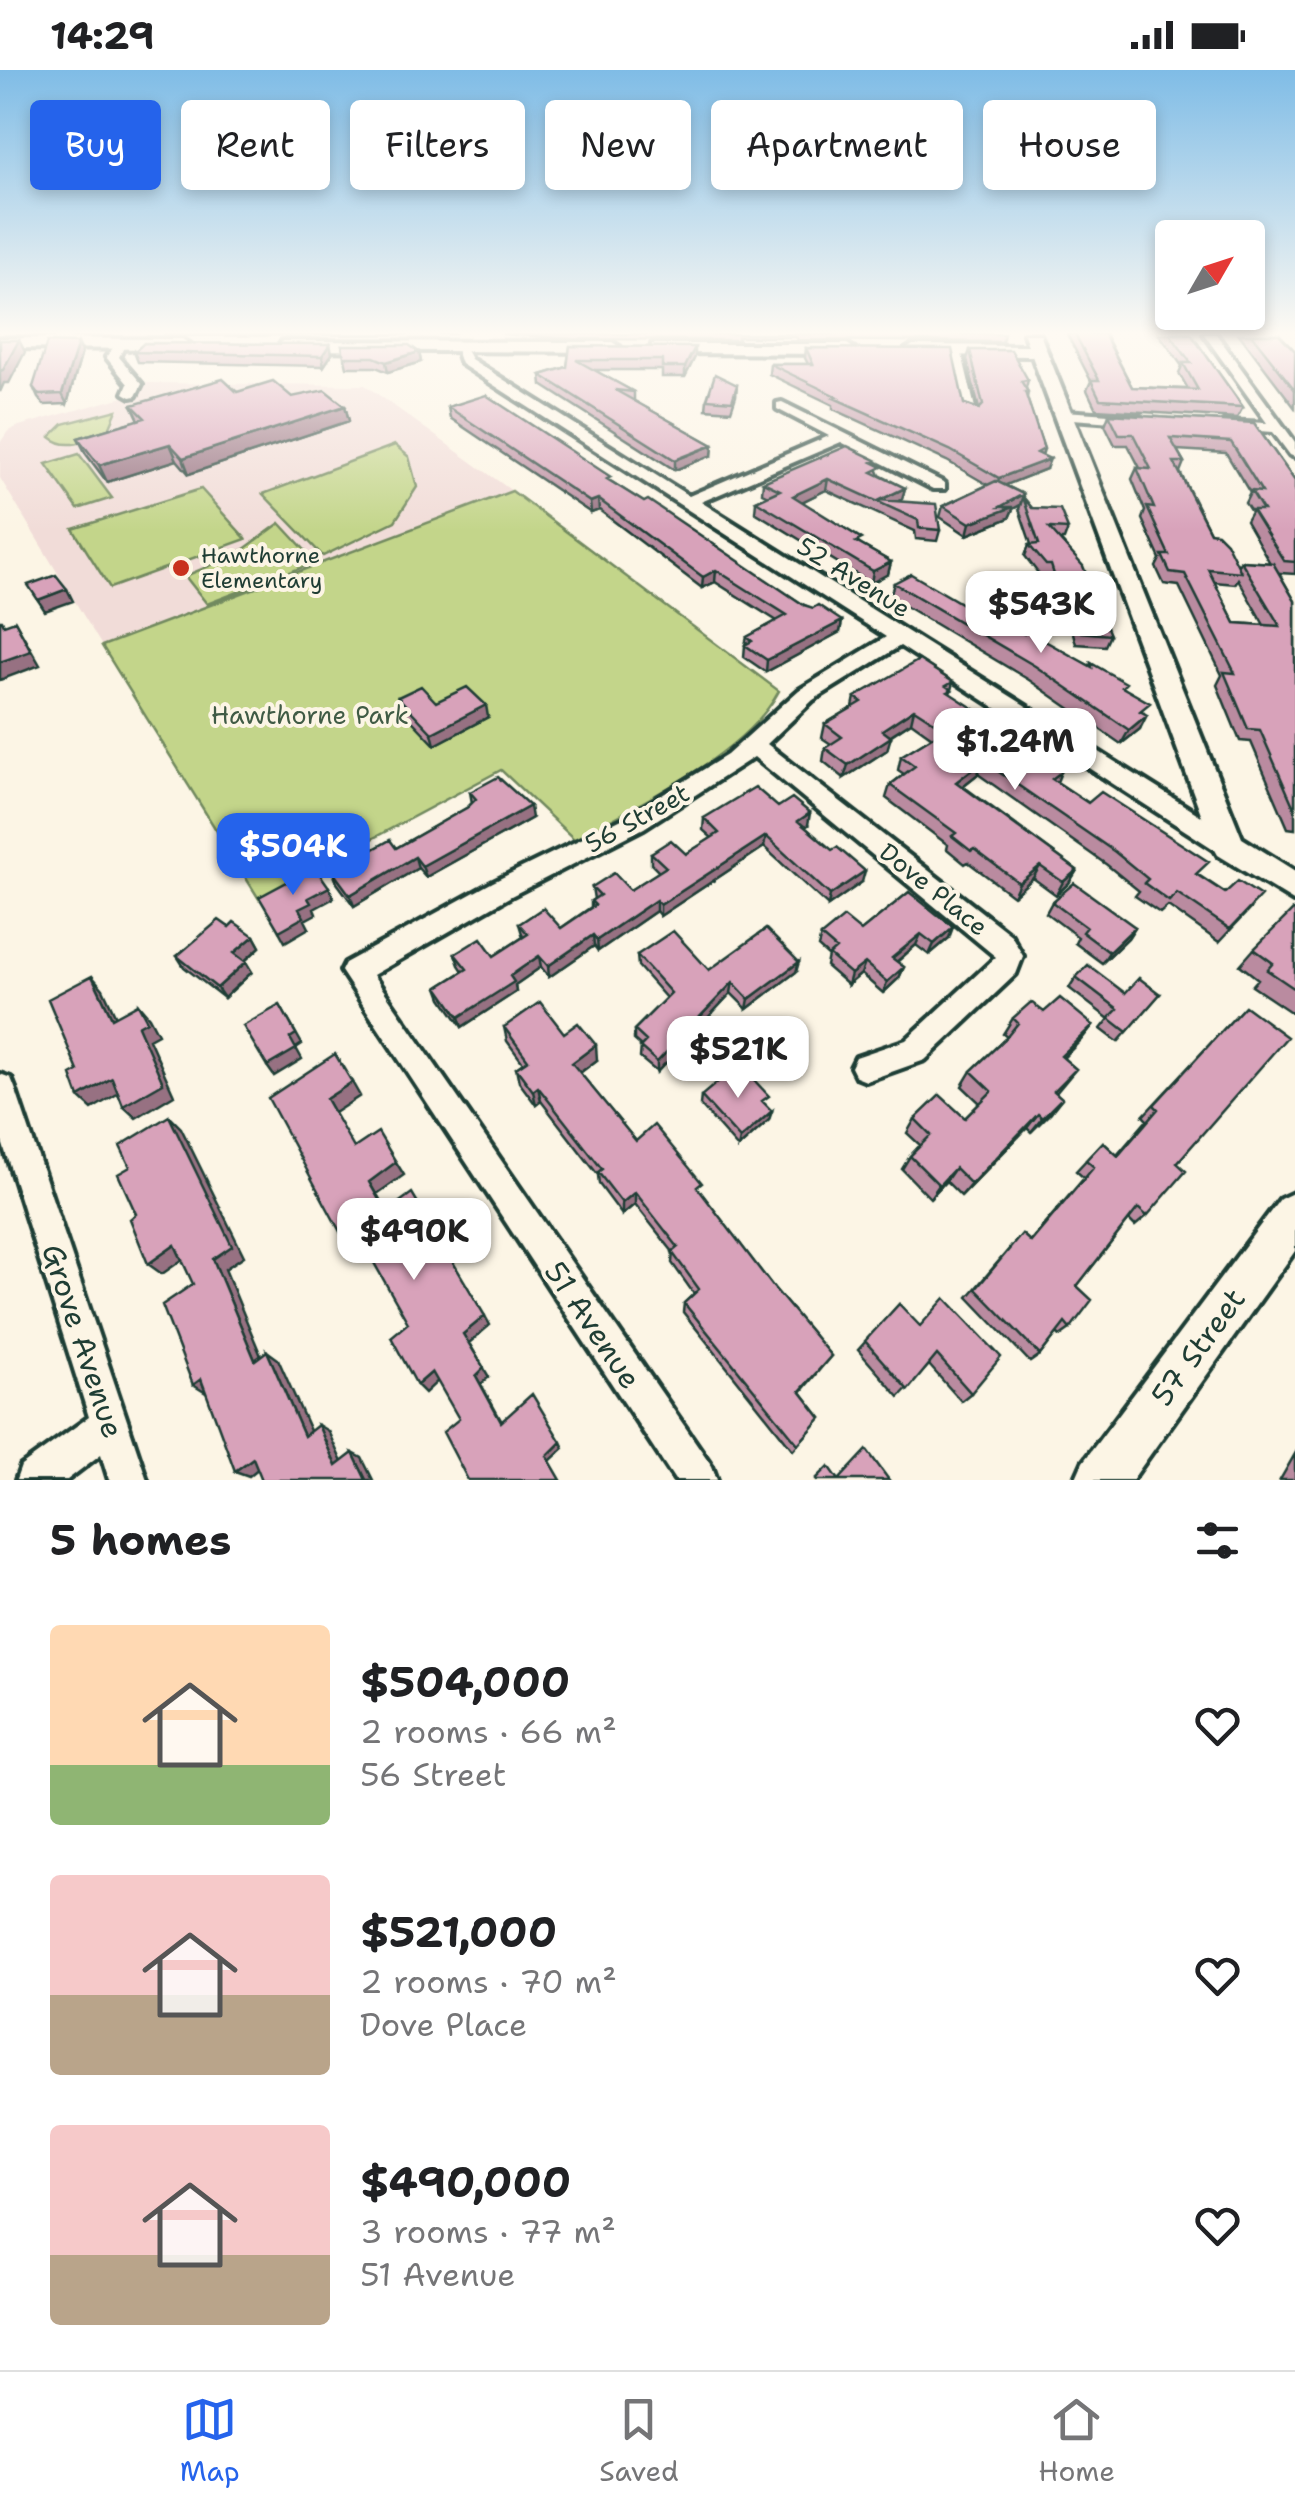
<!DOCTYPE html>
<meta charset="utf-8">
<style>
body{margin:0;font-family:"Shantell Sans",sans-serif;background:#f2f2f2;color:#202124;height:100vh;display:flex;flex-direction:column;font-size:38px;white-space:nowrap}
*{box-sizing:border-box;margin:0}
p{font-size:32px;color:#757577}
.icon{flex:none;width:55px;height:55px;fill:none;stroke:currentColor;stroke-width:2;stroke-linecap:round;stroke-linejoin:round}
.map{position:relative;height:1410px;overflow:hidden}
.details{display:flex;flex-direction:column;background:#fff;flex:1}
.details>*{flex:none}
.top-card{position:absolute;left:30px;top:30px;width:1235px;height:90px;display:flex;gap:20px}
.needle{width:65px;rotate:51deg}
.buttons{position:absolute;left:1155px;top:150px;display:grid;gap:20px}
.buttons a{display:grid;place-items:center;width:110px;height:110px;border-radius:10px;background:#fff;box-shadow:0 5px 15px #0003;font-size:50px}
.price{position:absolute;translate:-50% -85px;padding:0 22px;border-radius:20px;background:#fff;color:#222;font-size:32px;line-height:65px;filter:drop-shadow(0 2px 5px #0008)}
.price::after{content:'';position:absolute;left:50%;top:60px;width:30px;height:22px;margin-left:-15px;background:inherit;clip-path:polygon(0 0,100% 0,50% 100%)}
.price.current{background:#2563eb;color:#fff}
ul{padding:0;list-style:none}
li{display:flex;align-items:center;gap:30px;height:250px;padding:0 50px}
li span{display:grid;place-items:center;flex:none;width:280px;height:200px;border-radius:10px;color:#555}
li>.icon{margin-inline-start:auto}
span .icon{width:120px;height:120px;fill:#fffc;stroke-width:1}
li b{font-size:42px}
h2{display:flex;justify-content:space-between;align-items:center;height:120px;padding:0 50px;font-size:42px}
.chip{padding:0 35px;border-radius:10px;background:#fff;box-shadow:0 5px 15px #0003;font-size:35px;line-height:90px}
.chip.current{background:#2563eb;color:#fff}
.status{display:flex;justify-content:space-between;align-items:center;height:70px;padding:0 50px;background:#fff;direction:ltr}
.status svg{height:28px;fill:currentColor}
.tabs{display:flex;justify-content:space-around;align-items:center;height:140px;border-top:2px solid #e0e0e0;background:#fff;font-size:28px;color:#757577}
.tabs a{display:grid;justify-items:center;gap:5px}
.tabs .current{color:#2563eb}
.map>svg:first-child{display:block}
</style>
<div class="status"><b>14:29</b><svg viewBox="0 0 49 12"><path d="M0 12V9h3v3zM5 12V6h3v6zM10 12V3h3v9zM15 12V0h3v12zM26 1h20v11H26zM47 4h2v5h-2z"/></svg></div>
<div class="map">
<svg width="1295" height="1410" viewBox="0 0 1295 1410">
<rect width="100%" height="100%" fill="#fcf5e5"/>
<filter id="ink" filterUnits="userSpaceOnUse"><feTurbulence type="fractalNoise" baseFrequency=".01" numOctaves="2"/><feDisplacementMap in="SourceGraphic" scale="20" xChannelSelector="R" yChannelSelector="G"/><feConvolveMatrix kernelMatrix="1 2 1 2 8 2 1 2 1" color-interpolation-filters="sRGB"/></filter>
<g filter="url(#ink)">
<path fill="#f1dcd8" d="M147,313L365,315L512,421L102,576L0,408V373L8,361L19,356L127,326Z"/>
<path fill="#c3d58a" stroke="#71895f" stroke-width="2.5" d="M117,340L108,361C89,370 68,382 50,367L63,354Z
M395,375L409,387L417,417L395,451L323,486L263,424Z
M79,384L112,428L78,439L46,394Z
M201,419L246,469L110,518L73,459Z
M512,421L779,621C744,687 638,733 575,770L501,700L259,829L102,576Z
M280,453L316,492L207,534L185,506L236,485Z"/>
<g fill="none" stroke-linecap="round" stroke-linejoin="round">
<g stroke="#1f3d34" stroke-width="8">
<path id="minor" d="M1204,264H1216L1295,372V387L1290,385L1273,362L1220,358L1218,355L1225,351L1267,353Z
M120,269L126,273L119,287L142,314L136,326L131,327L124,323L128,314L106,287Z
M454,273H462L471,289L689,426L829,366L777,339V333L782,332L945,413V419H933L841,372L701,432L1238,769L1241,776L1238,783H1220L900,576L813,630L767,674L1011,865L1023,886L1016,904L925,990L866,1011L856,1007L851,997L856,987L906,970L996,887L754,687L644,758L511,826L373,905L712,1396L717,1410H675L341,901L345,893L493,812L628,746L727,685L799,620L886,567L461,294Z
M955,276L961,280L977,346L965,343L949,280Z
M1064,341L1139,346L1146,350L1139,354L1059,348L1057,345Z
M0,1004L11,1008L15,1018L147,1410H109L101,1384L67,1410H16L21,1396L89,1347L0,1065Z"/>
</g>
<g stroke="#1f3d34" stroke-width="8">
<path id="tertiary" d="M1024,264H1040L1242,768L1295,801V832L1218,785L1213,776L1032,286L913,285L905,280L913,275L1028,276Z
M0,268L182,269L190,274L182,279L0,278Z
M282,271L612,272L620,277L612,282L288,280L280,275Z
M652,274H847L855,279L847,284L658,283L652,282Z
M1295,1122V1181L1132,1410H1075L1083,1392L1280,1129Z"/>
</g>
<use href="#minor" fill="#fcf5e5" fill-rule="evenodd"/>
<use href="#tertiary" fill="#fcf5e5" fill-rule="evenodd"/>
</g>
<path fill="#ba8ba0" stroke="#1f3d34" stroke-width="2.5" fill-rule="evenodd" d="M164,264H456L165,266Z
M502,264H1004L1002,272L798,270L796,267H738V270L574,269Z
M1067,264H1105L1132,317L1188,319L1179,303L1182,296L1159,264H1191L1243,337L1237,348L1096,339L1087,320L1091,311Z
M1239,264H1279L1295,281V338Z
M330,274L332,284L324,296L138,292L134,282Z
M342,275L419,282L421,292L388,302L376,297H347Z
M570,276L695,287L685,307H662V300H594L634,322V331L713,375L712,385L675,400L542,315L541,305L567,297Z
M806,278L979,339L967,289L970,280L1028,310L1026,318L1028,322L1027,328L1044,379L1042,386L1046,399L1005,415L1023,424L1020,435L1013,439L1009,448L967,465L940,447L943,436L988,415L947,391L833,339V335L769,304L770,294H808L805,288Z
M82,282L67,334L44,335L38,328L33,317Z
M737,315L736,326L731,341L706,339L707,329Z
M237,322L292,327L345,336L349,351L189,404L177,390L107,412L86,384L78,368L139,350L132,335Z
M448,337L612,412L804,535L842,551L840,562L766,602L744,587L745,575L747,567L777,551L715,512L702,518L599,440L591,443L450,348Z
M1109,344L1254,353L1295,411V504L1279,503L1295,531V759L1288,758L1251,672L1240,671L1217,615L1222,605L1179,516L1164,514L1156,497L1160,489L1142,449L1145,441L1132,409L1137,398H1140L1128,375H1115L1105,355ZM1177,380L1226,383L1250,423L1245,433L1251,442L1246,451L1270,493L1241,491L1238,495L1210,462L1180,402L1184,392ZM1238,509L1264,555L1235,553L1214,512L1235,514Z
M875,394L880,405L905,418L902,429L898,432L940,460L937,471L916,469L915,461L826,420L802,432L861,475L891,492L888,504L871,513L755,442L756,431L768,426L762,423L763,412Z
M1023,427L1032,438L1068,459L1064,470H1060L1110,565L1105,576L1076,574L1066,537L1055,536L1047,506L1041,507L1025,486L1029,475L1031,474L1019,439Z
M894,513L966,536L1090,596L1091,593L1124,618L1144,643L1140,659L1121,674L1029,610L890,527Z
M953,612L950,624L1022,676L1061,702L1057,712L1250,839L1219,872L1168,836L1160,843L1135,826L1139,821L1107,795L978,704L963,716L1077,800L1069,813L1056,825L1033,808L1013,826L968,792L965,794L947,779L948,775L886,728L890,715L904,704L898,700L901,686L932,667L911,652L890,666L887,680L844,708L823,691L825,678L831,674L822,668L825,654L853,637L855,627Z
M398,627L436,632L488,647L435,675L401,639Z
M470,722L532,748L426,807L418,798L354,836L337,813L333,802L396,778L468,737L472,733Z
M778,737L808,755L805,757L862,812L828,836L764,777L660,846L656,841L598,881L594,876L549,907L541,897L515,915L516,922L462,957L442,928L438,917L463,901L459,895L455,884L494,886L523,867L519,854L561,858L591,837V831L594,829L592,817L630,820L659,802L651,794V783L686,784L712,768L703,760L704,748Z
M909,822L949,868L929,885L916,875L897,892L904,897L899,908L883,923L861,904L848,915L826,896L828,886L818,877L821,866L861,861Z
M1052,832L1135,857L1128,868L1102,893L1075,873L1078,867L1046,843Z
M1295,841V945L1252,916L1258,909L1240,895L1254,879Z
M229,857L254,866L260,877L245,891L252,902L224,928L184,897L177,886Z
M637,885L709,900L796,902L747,939L731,923L657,1002L640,988L641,976L634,970V960L666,928L638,896Z
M1076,907L1125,923L1160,924L1118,972L1101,959L1109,949L1069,918Z
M1245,936L1177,1093L1147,1146L1135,1156L1129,1150L1077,1216L1070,1259L1060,1266L1057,1263L1040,1285L1030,1292L968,1227L1022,1164L1030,1171L1084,1108L1076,1101L1103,1072L1117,1085L1147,1050L1143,1046Z
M1044,942L1093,955L1081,970L1063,988L1076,999L1056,1023L1051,1042L1031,1062L1027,1058L961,1126L946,1111L930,1128L902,1099L910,1086L920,1075L907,1063L915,1049L965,1048L980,1033L962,1016L971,1001L1007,967L1003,964L1013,948Z
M504,957L564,963L597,990L580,1003L636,1071L701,1123L774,1218L831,1286L801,1322L821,1348L793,1380L683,1242L684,1233L694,1224L672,1193L673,1182L635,1134L622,1145L599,1114L598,1105L541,1031L536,1035L519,1012L516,998L523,993L507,971Z
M701,1026L766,1035L769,1050L738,1078L700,1035Z
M899,1234L971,1323L961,1331L929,1295L899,1327L858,1280Z
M1295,1384V1410H1280Z"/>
<path fill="#977182" stroke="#1f3d34" stroke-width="2.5" d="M19,270L25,282L9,313H4L0,322V301Z
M78,273L82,282L67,334L62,324Z
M330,274L332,284L324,296L322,286Z
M695,277V287L685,307V297Z
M419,282L421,292L388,302L386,292Z
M345,336L349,351L189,404L183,388Z
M170,374L177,390L107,412L99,395Z
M713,375L712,385L675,400V390Z
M1050,389L1046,399L996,419L999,408Z
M828,409L826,420L791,437L793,426Z
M905,418L902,429L888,436L880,430Z
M1023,424L1020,435L1013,439L1009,448L967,465L970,453Z
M598,429L599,440L591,443L590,432Z
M891,492L888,504L871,513L873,501Z
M716,500L715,512L702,518L703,507Z
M67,519L73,531L45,541L38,530Z
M15,551L40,595L0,610V592Z
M842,551L840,562L766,602L767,590Z
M486,635L488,647L435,675L432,663Z
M914,639L911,652L878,673L882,660Z
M1147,645L1140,659L1121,674L1129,660Z
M891,667L887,680L844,708L848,695Z
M983,691L978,704L951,725L956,712Z
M530,736L532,748L426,807L422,796Z
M810,743L808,755L796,763L798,751Z
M766,766L764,777L660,846V835Z
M415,787L418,798L354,836L350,825Z
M1040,796L1033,808L1013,826L1019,813Z
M1077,800L1069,813L1056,825L1063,812Z
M865,801L862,812L828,836L830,825Z
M329,817L334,828L314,839L316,844L305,850L309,858L285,872L279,861L308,828Z
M656,830V841L598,881L597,870Z
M953,857L949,868L929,885L934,874Z
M1135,857L1128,868L1102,893L1109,882Z
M921,864L916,875L888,899L892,888Z
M593,865L594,876L549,907L548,896Z
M254,866L260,877L241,894L234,883Z
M539,886L541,897L515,915L516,922L462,957L459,947L510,906Z
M246,892L252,902L224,928L217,918Z
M799,892L796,902L747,939L749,929Z
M865,893L861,904L848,915L851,904Z
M904,897L899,908L883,923L887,912Z
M92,906L103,919L123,962L112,948Z
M733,912L731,923L657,1002V992Z
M138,934L149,947L158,964L149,969L174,1025L136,1048L123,1036L138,956Z
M280,935L302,974L296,978L302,989L274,1006L267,996L290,968Z
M1093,955L1081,970L1050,1001L1061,986Z
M596,975L597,990L574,1007L572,993Z
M112,1008L124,1020L92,1039L79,1027Z
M352,1012L360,1026L334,1043L326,1029Z
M538,1017L541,1031L536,1035L533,1021Z
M1062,1028L1051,1042L1031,1062L1042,1048Z
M772,1041L769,1050L738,1078L740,1069Z
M1038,1044L1027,1058L961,1126L971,1114Z
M169,1046L181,1058L244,1186L225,1199L266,1298L255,1290L213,1189Z
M396,1092L404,1105L377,1124L394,1155L369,1112Z
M955,1098L946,1111L930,1128L939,1115Z
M635,1122V1134L622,1145V1133Z
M356,1161L365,1172L353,1181L344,1169Z
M175,1175L189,1185L162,1204L148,1194Z
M485,1246L490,1255L469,1273L489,1307L481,1314L506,1359L476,1306L463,1264Z
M267,1281L278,1289L315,1372L304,1366Z
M432,1302L439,1310L425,1323L417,1315Z
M201,1309L206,1323L193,1315Z
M318,1355L328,1361L346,1401L336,1396Z
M561,1372L564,1378L550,1391L547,1386Z
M353,1383L362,1388L373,1410H366Z
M253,1388L265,1393L249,1406L235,1401Z"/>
<path fill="#d8a2ba" stroke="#1f3d34" stroke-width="2.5" d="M1075,264H1104L1132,317L1198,320L1183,293H1191L1170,264H1191L1243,337L1100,329L1091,310H1099Z
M1251,264H1279L1295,281V320Z
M0,270H19L3,300L0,301Z
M47,272L78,273L62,324L39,325L33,317Z
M144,273L330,274L322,286L134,282Z
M342,275H409L419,282L386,292L374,287H344Z
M570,276L695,277L685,297H662V290H576L634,322L615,320L713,375L675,390L541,305L567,297Z
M806,278L952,279L964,334L979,339L983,335L970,280H1011L1028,310L1021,311L1028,322H1025L1044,379L1037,383L1050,389L999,408L950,380L834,328L838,327L770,294H813Z
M715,304L737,315L732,331L707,329Z
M223,309L237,322L273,311L292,327L325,320L345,336L183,388L170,374L99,395L78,368L145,348L132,335Z
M486,325L611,407L607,409L644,432L648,430L804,535L813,538L818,535L842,551L767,590L745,575L752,571L747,567L787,545L716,500L703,507L598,429L590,432L448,337Z
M1109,344L1254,353L1295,411V492L1284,491L1252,440H1263L1251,421L1262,422L1231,372L1170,368L1184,392H1174L1210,462L1217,463L1226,472L1241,502L1208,499L1235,553L1280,556L1241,491L1273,493L1295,531V740L1260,660L1248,659L1224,602L1235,603L1185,504L1170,502L1162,485H1169L1147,437L1154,438L1137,398L1151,399L1133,364H1119Z
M847,376L876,390L872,392L882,397L872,402L905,418L880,430L936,434L940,460L919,458L918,450L828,409L793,426L862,469L856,472L891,492L873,501L756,431L780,420L763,412Z
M996,411L1023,424L1000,437H1013L970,453L943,436Z
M1023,427L1032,438L1060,439L1068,459L1049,458L1083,496L1110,565L1081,562L1071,525L1060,524L1051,495H1046L1029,475L1039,474Z
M911,504L966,536L971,533L1024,564L1027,561L1092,597L1091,593L1126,613L1122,617L1150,633L1140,641L1147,645L1129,660L1035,596L894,513Z
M56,505L67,519L38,530L28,515Z
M0,550H2L4,555L15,551L31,581L0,592Z
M919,590L953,612L946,616L952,620L948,622L1024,671L1020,675L1061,702L1052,709L1088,733L1101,722L1209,792L1196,804L1225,823L1238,811L1261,826L1230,859L1177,823L1169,831L1144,813L1148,809L1115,782L983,691L956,712L1077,800L1063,812L1040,796L1019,813L974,779L971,781L952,766L956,763L890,715L915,696L901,686L945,659L914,639L882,660L891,667L848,695L825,678L842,667L825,654L862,632L855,627Z
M421,616L436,632L467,617L486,635L432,663L398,627Z
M498,707L530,736L422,796L415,787L350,825L333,802L390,770L396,778L468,737L476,729L470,722Z
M755,717L778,737L792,728L810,743L798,751L832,780L837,777L865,801L830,825L766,766L660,835L656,830L597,870L593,865L548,896L539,886L510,906L514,912L459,947L438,917L467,899L455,884L481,868L494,886L528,864L519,854L543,838L561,858L595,835L591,831L600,825L592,817L614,803L630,820L666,797L651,783L671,770L686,784L719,763L704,748Z
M315,797L329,817L308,828L311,833L299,839L304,847L279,861L259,827Z
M1074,813L1135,857L1109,882L1082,862L1086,857L1052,832Z
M909,822L953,857L934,874L921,864L892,888L904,897L887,912L865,893L851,904L829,885L836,879L821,866L844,847L861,861Z
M1293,840L1295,841V919L1267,900L1273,893L1254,879Z
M219,850L229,857L234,852L254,866L234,883L246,892L217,918L177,886Z
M766,859L799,892L749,929L733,912L657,992L640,977L646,971L634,960L671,923L637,885L673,861L709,900Z
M1088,895L1125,923L1139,908L1160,924L1127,962L1109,948L1118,939L1076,907Z
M92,906L112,948L138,934L147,951L138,956L163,1013L123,1036L112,1008L79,1027L71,1005L78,1001L48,929Z
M1060,928L1093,955L1061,986L1076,999L1054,1021L1062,1028L1042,1048L1038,1044L971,1114L955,1098L939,1115L910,1086L931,1065L915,1049L940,1025L965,1048L992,1021L971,1001L1006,968L1018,953L1013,948L1031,932L1044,942Z
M540,932L564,963L578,953L596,975L572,993L636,1071L654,1055L702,1113L697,1117L774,1218L831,1286L800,1321L821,1348L798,1374L684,1233L699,1219L672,1182L678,1177L635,1122L622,1133L598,1102L602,1099L538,1017L533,1021L516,998L528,990L504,957Z
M280,935L296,964L290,968L296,979L267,996L243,956Z
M1245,936L1287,967L1177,1093L1186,1101L1147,1146L1138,1138L1077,1216L1092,1230L1070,1259L1065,1253L1040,1285L976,1219L1022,1164L1031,1172L1094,1097L1086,1090L1103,1072L1118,1086L1158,1039L1154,1035Z
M335,984L352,1012L326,1029L354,1078L378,1062L396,1092L369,1112L386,1142L412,1123L485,1246L463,1264L484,1298L476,1306L501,1352L532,1324L561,1372L547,1386L561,1410H468L443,1362L459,1349L432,1302L417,1315L391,1267L408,1253L356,1161L344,1169L268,1028Z
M739,994L769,1026L762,1031L772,1041L740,1069L701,1026Z
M169,1046L232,1176L213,1189L255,1290L267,1281L304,1366L318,1355L336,1396L353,1383L366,1410H262L253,1388L235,1401L201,1309L193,1315L162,1235L193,1214L175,1175L148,1194L130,1149L136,1144L118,1104L130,1097L120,1076Z
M945,1228L1001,1287L971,1323L937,1285L908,1320L865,1271L899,1234L920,1256Z
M867,1380L889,1410H839Z
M829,1396L839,1410H817L816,1409Z"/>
</g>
<linearGradient id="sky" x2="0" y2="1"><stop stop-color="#7fbce6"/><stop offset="0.57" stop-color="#fefaf3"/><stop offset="1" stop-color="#fefaf3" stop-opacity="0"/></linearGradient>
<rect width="1295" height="461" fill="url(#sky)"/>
<circle fill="#c8321e" stroke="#fcf5e5" stroke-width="4" cx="181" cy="498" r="10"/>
<g text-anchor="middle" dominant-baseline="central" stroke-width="8" stroke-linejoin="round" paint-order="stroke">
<g font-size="22" fill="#1f3d34" stroke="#fcf5e5" text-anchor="start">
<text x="201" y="485">Hawthorne<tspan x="201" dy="25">Elementary</tspan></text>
</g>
<g font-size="25" fill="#1f3d34" stroke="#fcf5e5">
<text transform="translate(854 507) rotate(32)">52 Avenue</text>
<text transform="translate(637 748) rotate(-29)">56 Street</text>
<text transform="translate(934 819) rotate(39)">Dove Place</text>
</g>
<g font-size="25" fill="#405b45" stroke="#fcf5e5">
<text x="310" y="645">Hawthorne Park</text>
</g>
<g font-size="30" fill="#1f3d34" stroke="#fcf5e5">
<text transform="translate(593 1255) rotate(56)">51 Avenue</text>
<text transform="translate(83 1271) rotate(72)">Grove Avenue</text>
<text transform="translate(1198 1277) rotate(-54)">57 Street</text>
</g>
</g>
</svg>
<div class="buttons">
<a><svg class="needle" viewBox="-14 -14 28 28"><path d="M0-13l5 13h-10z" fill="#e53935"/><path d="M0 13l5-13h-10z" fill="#757577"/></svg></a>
</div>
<b class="price" style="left:1041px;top:586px">$543K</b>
<b class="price" style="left:1015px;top:723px">$1.24M</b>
<b class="price current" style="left:293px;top:828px">$504K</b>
<b class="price" style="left:738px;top:1031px">$521K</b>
<b class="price" style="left:414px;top:1213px">$490K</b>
<div class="top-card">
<a class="chip current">Buy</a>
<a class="chip">Rent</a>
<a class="chip">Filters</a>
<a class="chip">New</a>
<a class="chip">Apartment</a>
<a class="chip">House</a>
</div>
</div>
<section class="details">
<h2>5 homes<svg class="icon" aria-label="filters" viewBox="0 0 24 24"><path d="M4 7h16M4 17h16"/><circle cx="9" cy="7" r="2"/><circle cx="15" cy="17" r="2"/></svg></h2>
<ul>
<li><span style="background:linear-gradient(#ffd9b3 70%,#8fb573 0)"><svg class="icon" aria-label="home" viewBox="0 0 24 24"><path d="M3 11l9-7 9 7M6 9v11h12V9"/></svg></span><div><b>$504,000</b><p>2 rooms · 66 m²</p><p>56 Street</p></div><svg class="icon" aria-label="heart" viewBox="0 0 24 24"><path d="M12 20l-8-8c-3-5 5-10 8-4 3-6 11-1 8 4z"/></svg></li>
<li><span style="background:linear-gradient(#f6c9c9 60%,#b9a48a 0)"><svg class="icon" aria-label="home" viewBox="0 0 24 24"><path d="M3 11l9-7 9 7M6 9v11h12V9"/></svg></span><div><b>$521,000</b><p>2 rooms · 70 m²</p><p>Dove Place</p></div><svg class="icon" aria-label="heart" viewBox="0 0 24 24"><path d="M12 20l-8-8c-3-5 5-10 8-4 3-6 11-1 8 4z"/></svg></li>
<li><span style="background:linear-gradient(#f6c9c9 65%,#b9a48a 0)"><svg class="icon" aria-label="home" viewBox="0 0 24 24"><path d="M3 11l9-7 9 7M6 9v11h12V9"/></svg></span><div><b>$490,000</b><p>3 rooms · 77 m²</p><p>51 Avenue</p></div><svg class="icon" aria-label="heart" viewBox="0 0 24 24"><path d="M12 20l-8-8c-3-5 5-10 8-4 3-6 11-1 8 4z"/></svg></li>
</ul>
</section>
<nav class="tabs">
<a class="current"><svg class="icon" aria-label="map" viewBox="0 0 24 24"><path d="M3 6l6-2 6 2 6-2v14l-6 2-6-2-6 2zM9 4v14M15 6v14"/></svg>Map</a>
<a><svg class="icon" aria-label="saved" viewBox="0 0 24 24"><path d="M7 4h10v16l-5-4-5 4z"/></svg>Saved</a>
<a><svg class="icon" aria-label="home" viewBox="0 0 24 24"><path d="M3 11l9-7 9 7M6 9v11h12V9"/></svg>Home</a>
</nav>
